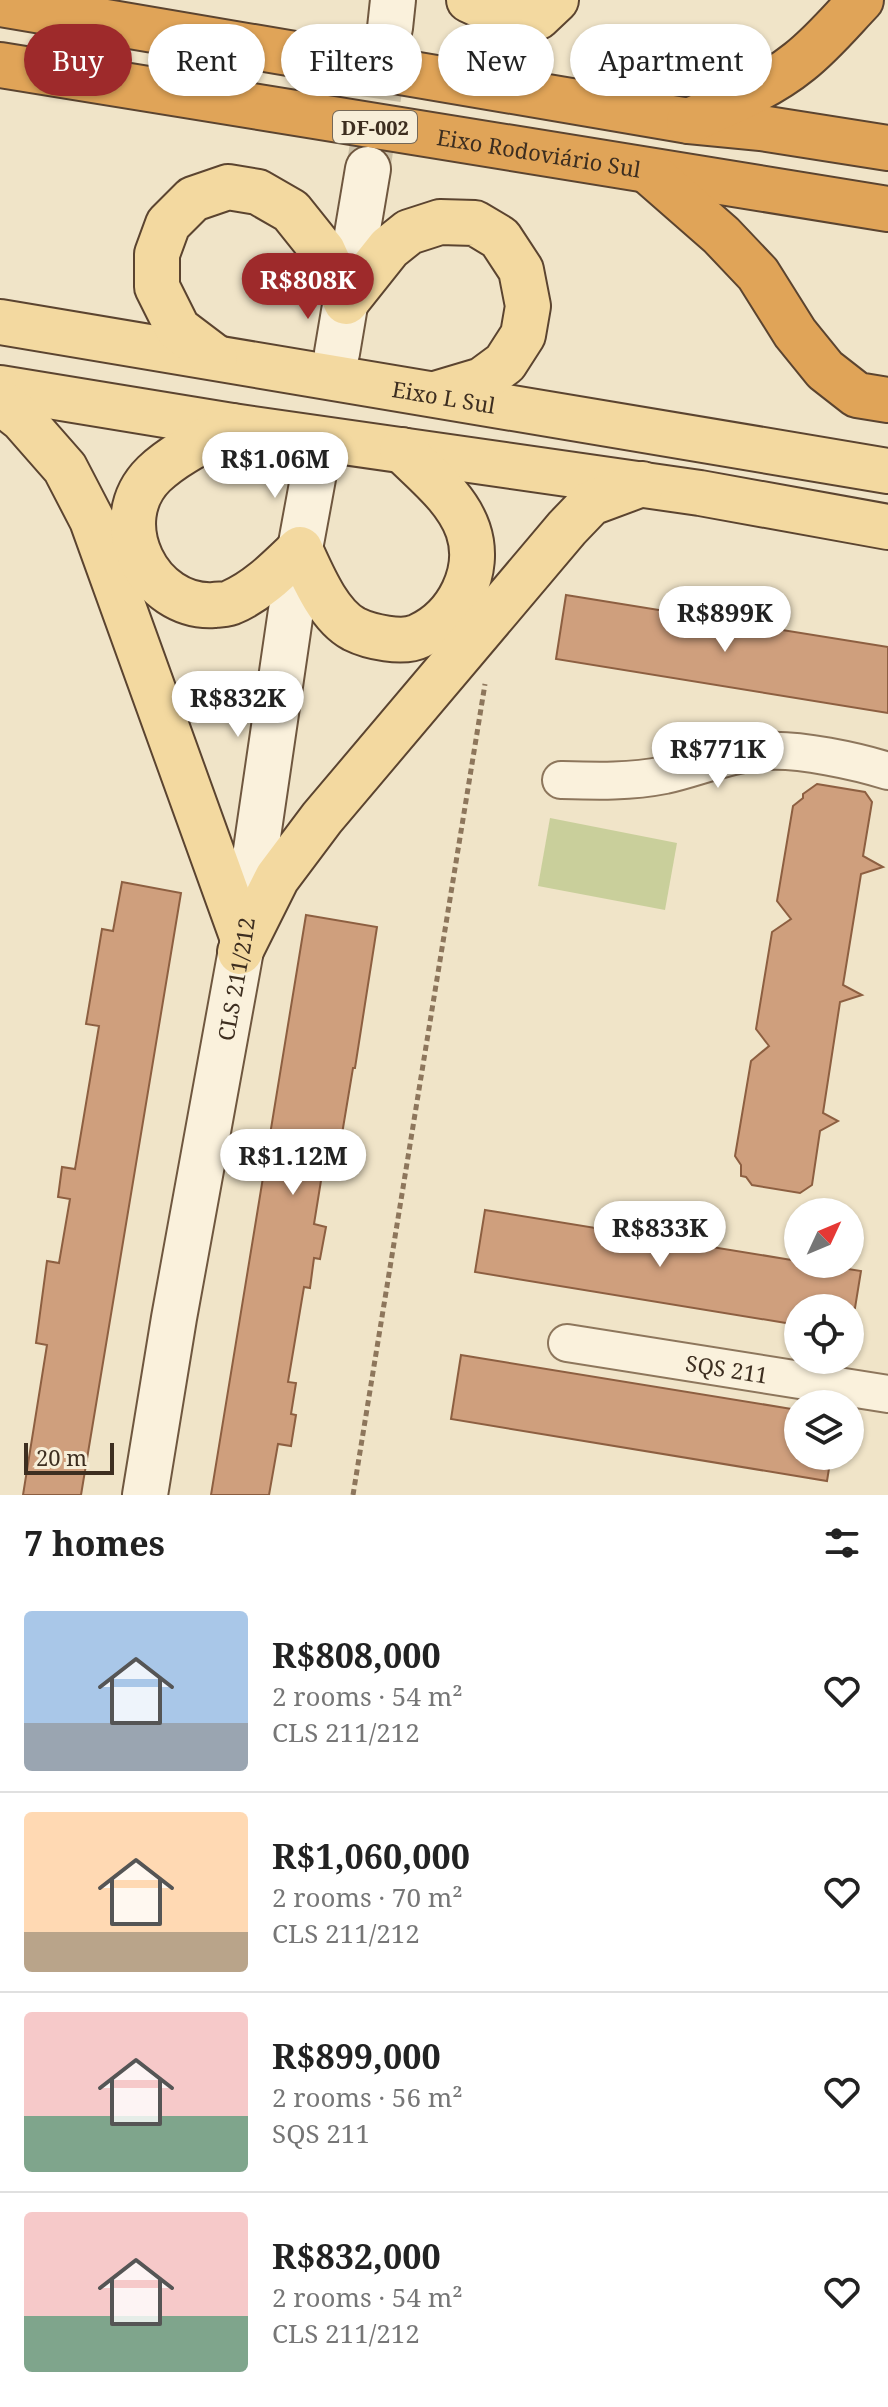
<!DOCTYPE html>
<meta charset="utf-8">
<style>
body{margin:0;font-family:"Noto Serif",serif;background:#f2f2f2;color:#222;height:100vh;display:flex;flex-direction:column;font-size:30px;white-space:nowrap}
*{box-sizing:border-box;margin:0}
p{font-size:26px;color:#767676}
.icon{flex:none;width:44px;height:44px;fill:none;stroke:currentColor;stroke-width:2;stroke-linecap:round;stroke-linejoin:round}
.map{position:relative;height:1495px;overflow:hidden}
.details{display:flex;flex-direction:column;background:#fff;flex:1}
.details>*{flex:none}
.guide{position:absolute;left:24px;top:24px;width:840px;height:72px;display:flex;gap:16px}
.needle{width:52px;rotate:46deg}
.controls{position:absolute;left:784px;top:1198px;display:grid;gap:16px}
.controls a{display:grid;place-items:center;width:80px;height:80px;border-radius:50%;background:#fff;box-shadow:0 2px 6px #0004;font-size:40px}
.scale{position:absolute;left:24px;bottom:20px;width:90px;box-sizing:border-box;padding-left:8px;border:4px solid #3d2e20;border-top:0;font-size:22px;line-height:28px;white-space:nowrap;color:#3d2e20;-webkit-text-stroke:6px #f7eed8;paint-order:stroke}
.price{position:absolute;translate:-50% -68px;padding:0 18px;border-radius:28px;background:#fff;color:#222;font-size:26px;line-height:52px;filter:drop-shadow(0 2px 4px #0008)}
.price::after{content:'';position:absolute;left:50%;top:48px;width:24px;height:18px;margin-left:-12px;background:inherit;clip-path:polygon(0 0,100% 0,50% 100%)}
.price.on{background:#9e2a2b;color:#fff}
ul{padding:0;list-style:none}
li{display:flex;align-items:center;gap:24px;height:200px;padding:0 24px}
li+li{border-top:2px solid #e0e0e0}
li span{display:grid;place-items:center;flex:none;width:224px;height:160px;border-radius:8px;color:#555}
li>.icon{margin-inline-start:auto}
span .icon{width:96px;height:96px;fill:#fffc;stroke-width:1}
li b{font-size:34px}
h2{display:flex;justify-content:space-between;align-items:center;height:96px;padding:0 24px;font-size:34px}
.tag{padding:0 28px;border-radius:36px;background:#fff;box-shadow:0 2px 6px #0004;font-size:28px;line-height:72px}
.tag.on{background:#9e2a2b;color:#fff}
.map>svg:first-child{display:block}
</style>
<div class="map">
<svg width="888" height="1495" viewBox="0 0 888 1495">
<rect width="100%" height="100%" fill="#f0e4c8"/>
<path fill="#c9cf9b" d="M550,818L677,843L665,910L538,886Z"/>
<path fill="#cf9f7d" stroke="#8d5f41" stroke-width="2" d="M566,595L888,647V713L556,659Z
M817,784L865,792L872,802L863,856L883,867L861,874L843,985L862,995L840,1002L823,1113L838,1121L820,1131L812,1185L800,1193L752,1185L746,1177L741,1176V1165L735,1156L751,1061L769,1046L756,1029L772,932L791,919L777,901L793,806L803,798V794Z
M122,882L181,893L81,1495H23L47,1345L36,1343L47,1261L59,1263L70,1199L58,1197L62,1167L75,1169L99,1026L86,1024L102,929L113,931Z
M306,915L377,927L355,1068H353L337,1164L324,1162L314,1224L326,1227L320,1259L314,1258L310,1288L304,1287L288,1382L296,1383L291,1414L296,1415L291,1446L278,1444L269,1495H211Z
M485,1210L798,1261V1264H817L861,1271L855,1308H798V1325L475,1272Z
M461,1355L798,1410V1456H831L827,1481L451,1419Z"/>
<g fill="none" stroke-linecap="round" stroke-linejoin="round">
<path stroke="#ccc0a6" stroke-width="44" stroke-dasharray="44 22" stroke-linecap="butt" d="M369,164L389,30
M316,462L337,353"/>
<g stroke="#8d765c" stroke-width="40">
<g id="street">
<path d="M561,780C597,781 630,782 665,775C700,767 730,753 767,751C800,749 856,761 888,771"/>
<path id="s1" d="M567,1343L888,1394"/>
</g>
</g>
<g stroke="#6f573f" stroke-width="48">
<g id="secondary">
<path d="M390,28L393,0"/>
<path d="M337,353L368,169"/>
<path id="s2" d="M145,1495L174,1318L243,939L300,549L316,462"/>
</g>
</g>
<g stroke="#5b4430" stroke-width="48">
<g id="primary">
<path d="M469,0L504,16L538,17L556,0"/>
<path id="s3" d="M0,322L888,471"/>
<path d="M215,357L178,329L157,287V254L168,224L193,199L228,187L258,192L291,211L323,251L346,302L389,248L409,232L440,222L475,223L500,238L521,270L528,306L523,335L505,363L482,380L435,394"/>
<path d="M0,388L232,426L700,493L888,527"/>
<path d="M0,402L22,419L65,468L92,520L243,939"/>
<path d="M232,426C206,440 176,453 154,474C105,522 149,609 214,605C220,604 227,605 232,602C258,591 279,569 300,549C312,575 328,615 354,629C370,637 403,644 419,636C458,618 482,571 468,530C457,498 426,474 402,450"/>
<path d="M240,952L277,878L322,818L567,528L591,503L642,484"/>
</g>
</g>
<g stroke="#5b4430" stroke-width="48">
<g id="highway">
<path d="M0,4L689,121L761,128L888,148"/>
<path id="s4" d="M0,65L888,209"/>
<path d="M689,121C726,104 767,88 799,62C822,44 841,21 861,0"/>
<path d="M649,172L721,235L758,274L795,333L825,370L857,395L888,400"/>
</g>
</g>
<path stroke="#8d765c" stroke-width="5" stroke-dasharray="6 4" stroke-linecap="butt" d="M353,1495L485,684"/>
<use href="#street" stroke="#faf1dc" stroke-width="36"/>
<use href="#secondary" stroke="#faf1dc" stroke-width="44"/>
<use href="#primary" stroke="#f3d9a0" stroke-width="44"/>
<use href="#highway" stroke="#e0a458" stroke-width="44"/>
</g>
<g text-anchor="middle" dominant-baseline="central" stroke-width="6" stroke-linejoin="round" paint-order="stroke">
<rect fill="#f7eed8" stroke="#756857" stroke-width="2" x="333" y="111" width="84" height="32" rx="6"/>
<g font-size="20" font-weight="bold" fill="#3d2e20">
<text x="375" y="127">DF-002</text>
</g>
<g font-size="22" fill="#3d2e20" stroke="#f7eed8">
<text stroke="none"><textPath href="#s4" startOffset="546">Eixo Rodoviário Sul</textPath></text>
<text stroke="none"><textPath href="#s3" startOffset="450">Eixo L Sul</textPath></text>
<text stroke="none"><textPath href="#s2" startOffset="524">CLS 211/212</textPath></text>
<text stroke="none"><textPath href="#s1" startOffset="162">SQS 211</textPath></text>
</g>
</g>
</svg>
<div class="controls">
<a><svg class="needle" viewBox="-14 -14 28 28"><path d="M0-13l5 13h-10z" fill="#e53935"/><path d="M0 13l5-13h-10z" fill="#767676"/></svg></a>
<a><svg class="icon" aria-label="locate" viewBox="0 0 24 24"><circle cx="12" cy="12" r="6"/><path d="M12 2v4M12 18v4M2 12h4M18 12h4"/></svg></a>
<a><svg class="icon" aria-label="layers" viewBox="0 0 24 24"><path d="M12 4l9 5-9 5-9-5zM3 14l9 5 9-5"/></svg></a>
</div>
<div class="scale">20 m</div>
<b class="price on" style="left:308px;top:321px">R$808K</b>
<b class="price" style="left:275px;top:500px">R$1.06M</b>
<b class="price" style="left:725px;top:654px">R$899K</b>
<b class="price" style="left:238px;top:739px">R$832K</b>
<b class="price" style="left:718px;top:790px">R$771K</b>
<b class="price" style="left:293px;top:1197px">R$1.12M</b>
<b class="price" style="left:660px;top:1269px">R$833K</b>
<div class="guide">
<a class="tag on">Buy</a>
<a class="tag">Rent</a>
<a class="tag">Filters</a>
<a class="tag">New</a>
<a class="tag">Apartment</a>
</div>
</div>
<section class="details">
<h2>7 homes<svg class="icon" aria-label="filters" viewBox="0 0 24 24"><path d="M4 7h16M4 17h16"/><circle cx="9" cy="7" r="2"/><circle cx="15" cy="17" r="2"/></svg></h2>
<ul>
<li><span style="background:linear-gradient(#a9c7e8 70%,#9aa5b1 0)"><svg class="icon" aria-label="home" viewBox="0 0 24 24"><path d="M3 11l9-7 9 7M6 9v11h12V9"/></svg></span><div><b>R$808,000</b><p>2 rooms · 54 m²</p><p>CLS 211/212</p></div><svg class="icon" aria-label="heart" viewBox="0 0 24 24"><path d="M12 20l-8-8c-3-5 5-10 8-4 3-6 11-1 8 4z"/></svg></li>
<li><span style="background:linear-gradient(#ffd9b3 75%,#b9a48a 0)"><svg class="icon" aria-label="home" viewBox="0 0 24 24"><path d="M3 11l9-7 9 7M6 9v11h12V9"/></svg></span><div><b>R$1,060,000</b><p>2 rooms · 70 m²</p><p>CLS 211/212</p></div><svg class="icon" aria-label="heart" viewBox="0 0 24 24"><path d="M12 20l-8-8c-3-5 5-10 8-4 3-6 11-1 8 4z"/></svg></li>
<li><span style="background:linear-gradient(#f6c9c9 65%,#7fa58c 0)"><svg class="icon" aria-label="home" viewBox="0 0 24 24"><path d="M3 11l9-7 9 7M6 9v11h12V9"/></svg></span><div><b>R$899,000</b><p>2 rooms · 56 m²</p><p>SQS 211</p></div><svg class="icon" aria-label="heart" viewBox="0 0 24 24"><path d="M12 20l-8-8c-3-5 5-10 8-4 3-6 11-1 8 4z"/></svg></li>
<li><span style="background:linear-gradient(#f6c9c9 65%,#7fa58c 0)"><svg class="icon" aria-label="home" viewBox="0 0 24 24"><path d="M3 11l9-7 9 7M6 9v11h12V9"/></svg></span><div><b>R$832,000</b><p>2 rooms · 54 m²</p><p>CLS 211/212</p></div><svg class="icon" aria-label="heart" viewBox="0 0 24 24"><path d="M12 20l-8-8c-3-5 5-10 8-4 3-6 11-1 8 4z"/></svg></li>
</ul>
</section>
